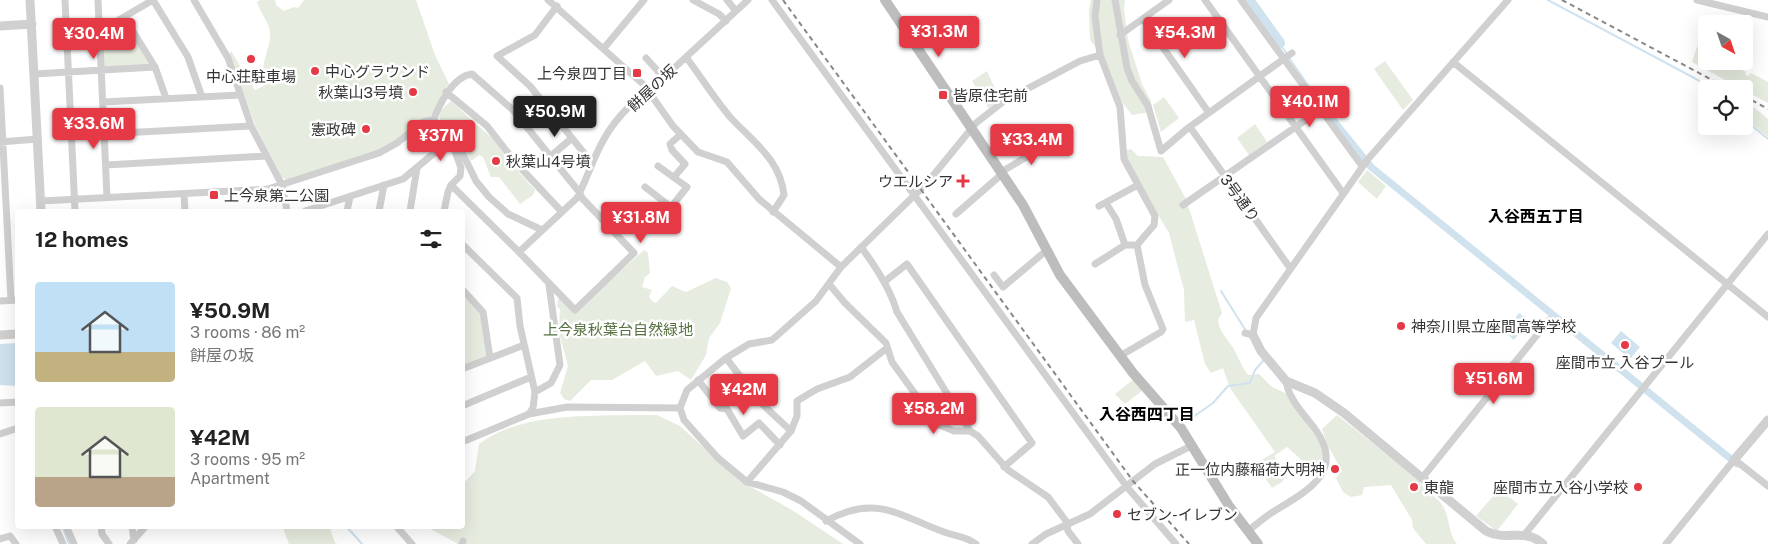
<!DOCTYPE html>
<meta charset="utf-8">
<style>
body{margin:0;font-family:"Public Sans","Noto Sans JP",sans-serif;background:#f2f2f2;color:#222;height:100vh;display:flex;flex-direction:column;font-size:19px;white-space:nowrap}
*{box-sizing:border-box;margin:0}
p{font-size:16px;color:#767676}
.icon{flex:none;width:28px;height:28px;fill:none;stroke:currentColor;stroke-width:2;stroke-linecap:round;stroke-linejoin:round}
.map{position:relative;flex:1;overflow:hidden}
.side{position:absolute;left:15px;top:209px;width:450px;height:320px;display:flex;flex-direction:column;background:#fff;border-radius:5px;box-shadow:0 5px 20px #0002}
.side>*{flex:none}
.needle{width:32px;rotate:140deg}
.controls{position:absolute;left:1698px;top:15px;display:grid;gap:10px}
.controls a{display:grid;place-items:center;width:55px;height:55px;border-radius:5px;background:#fff;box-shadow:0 5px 20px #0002;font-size:25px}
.price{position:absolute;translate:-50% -42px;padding:0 11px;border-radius:5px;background:#e63946;color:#fff;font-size:16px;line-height:32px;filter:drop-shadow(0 1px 2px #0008)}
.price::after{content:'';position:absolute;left:50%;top:30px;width:15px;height:11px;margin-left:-8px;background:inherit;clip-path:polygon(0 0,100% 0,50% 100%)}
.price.selected{background:#222;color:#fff}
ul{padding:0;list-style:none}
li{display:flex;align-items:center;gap:15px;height:125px;padding:0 20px}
li span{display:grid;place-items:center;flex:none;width:140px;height:100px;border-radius:5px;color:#555}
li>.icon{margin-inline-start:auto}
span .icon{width:60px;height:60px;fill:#fffc;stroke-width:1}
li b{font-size:21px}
h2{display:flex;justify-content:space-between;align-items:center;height:60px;padding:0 20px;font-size:21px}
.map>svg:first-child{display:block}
</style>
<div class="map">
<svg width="1768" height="544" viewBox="0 0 1768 544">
<rect width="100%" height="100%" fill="#fff"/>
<path fill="#e6ecdf" d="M260,0H275L276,5L284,11L294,7L298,8L304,0H416L435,55L449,84C439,94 438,110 428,119C389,154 334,165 286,180L282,177L255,125L229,54L231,51L255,90L265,85L267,81C257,66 272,48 270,31C268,21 260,12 257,2Z
M1091,0H1125L1124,9L1128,40L1142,84L1151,101L1152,110L1150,112L1132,115L1122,102L1105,59L1090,40L1089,10Z
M121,22L124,23L149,64L148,65L104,67L102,34Z
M1697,47L1706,51V61H1725L1746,72L1745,74L1748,76L1751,73L1768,82V103L1692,62Z
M1385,61L1413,100L1403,110L1374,69Z
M987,71L1000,100L988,108L972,81Z
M1164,97L1179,118L1161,132L1153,105Z
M1744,99L1768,119V137L1744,117Z
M451,101L494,140L512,165L535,190L533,195L520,204L499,177H491L483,157L479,155L471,161L463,146L439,118L441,110Z
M1255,124L1267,142L1249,155L1237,138Z
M1131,149L1138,156L1163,157L1186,199L1222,313L1218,320C1219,333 1229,340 1235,351C1239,359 1242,367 1248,375L1259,374L1272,387L1287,394L1324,449L1323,464L1313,470L1287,447L1274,456L1288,474L1282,482L1272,488L1255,464L1275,452L1230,388L1223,368L1211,373L1205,364L1194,320L1185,322L1184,290L1169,233L1127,161L1125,151Z
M1367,170L1386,186L1377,199L1358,182Z
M644,250L648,253L650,273L645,277L642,287L652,290L649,297L652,301L656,303L672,286L686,292L716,278L727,282L731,288L720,323L709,338L706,355L691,380L678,371L656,376L645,361L612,380H591L570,401L564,399L560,393L568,366L559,333L560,309L557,306L558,299L560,298L575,312Z
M466,298L480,313L486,356L463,367V302Z
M1134,379L1143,390L1125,404L1115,394Z
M631,415H657L680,426L742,482L792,510L843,544H458L425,526H462L463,484L475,471L479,444C516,414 586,416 631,415Z
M1337,415L1418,479C1424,492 1437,495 1444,508C1450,520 1448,533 1457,544H1426L1413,528L1412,520L1391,485L1364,487L1362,495L1351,497L1343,492L1336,478L1342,471L1328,446L1322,429Z
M1499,489L1518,504L1497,531L1476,516Z
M284,526H329L335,543L338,544H289L284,531Z"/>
<path fill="#cfe2ee" d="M1519,313L1529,321L1514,340L1505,332Z
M1621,331L1640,347L1630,359L1611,343Z
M17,343V386L0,385V344Z"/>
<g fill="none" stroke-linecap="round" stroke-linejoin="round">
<path stroke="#cfe2ee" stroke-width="2" d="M1548,0L1698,80L1708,89
M1279,43L1287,54
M1289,58L1329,115
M1744,119L1768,139
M1221,291L1246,331
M1186,422L1213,403L1228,386L1250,383L1255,370L1264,360
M62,526L69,544
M346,526L362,544"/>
<path stroke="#cfe2ee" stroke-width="7" d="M1329,115L1371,167L1737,464"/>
<path stroke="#cfe2ee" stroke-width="12" d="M1248,0L1279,43"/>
<path stroke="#d0d0d0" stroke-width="7" d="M65,0L75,211
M98,0L107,197
M153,0L188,57L202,97
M194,0L228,58L251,126L282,185L287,211
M548,0L644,85L673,126L698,152L727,162L759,199L841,267
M693,0L719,14L726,21
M727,0L736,11
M772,0L1127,487L1176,544
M1097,0L1095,16L1100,55L1120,107L1124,159L1155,216L1154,225L1137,245L1145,285L1163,329L1161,332L1120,356
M1115,0L1127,68L1132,81L1148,106L1161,151L1188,128L1292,53
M1205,0L1343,193
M1241,0L1362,166
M1697,0L1768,17
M557,6L535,35L497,56L530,86L592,163
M124,17L155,67L166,98
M1143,19L1209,113
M100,31L153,0
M1120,35L1169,0
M604,48L644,0
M686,57C701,77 714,98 730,117C753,142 780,159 784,195L773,212
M646,58L664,78
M1453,62L1768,317
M34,74L155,67
M0,88L11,300
M446,92L487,126L516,163L562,212
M103,102L240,95
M433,121C439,105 453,76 472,74L513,110L580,193L582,198L634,253L575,310L519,252L577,198C587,179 593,158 604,139C616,117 639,95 660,81L748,0
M1190,127L1290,268
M104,134L251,126
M0,142L38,139
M551,156L572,138
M106,165L266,156
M1001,172L1052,142
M674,177L685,164L672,150L670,144L681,134
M451,185L519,252
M645,187L671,207
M184,194L185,211
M41,201L268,189L379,153L397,143L423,122L430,120L440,124L459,146L476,181L489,197L508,214L542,230
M1106,203L1116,219L1125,245
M1183,205L1320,110
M1099,206L1138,185
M305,211L403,179L451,139
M347,211L350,197
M379,211L384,185
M410,211L417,168
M444,211L448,192L451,185L460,176L461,168L451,140
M631,211L654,229L687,187L658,166
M956,214L1002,174
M462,244L517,298L520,326L535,392L533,408L529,414
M861,247C876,267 890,288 897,312L970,431
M1095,264L1125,245H1137
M994,275L1003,287L1047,250
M884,282L907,264L1032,443L1004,467
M829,284L845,303L886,343L892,362L937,424L954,431H970L978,436L1008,470L1048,497L1066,521L1068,531L1078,544
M462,289L483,312L490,358
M0,301L18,300
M1245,333L1253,335L1256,318L1368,159L1508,0
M726,358L760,402L791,431
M462,369L524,345
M698,380L720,408L727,409L743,436L759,423L780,445
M535,392L551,383L560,365L549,285
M0,403L18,402
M462,406L531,377
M0,434L18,428
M462,442L529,414L567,407L680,408
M1735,460L1768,486
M1423,477L1549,320
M747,482L791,431L797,416V401L817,389L850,377L887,348
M826,521C876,494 898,515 944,532C957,537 964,535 976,544
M55,526L63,544
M66,526L74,544
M101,526L102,534L109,544
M132,526L134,540
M396,526L412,544
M1248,531C1257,524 1266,516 1276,510C1307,491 1346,471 1315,429C1304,414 1289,400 1286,381
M1525,534L1768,234
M0,539L10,536L16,544
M130,544L146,526
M462,544L463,541
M860,544L801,501L783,492L747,482L718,458L684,420L680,408L687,390L726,358L749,344L772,340L816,301L841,267L927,183L976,123L1004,101L1080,61L1100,55
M1032,544L1046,534L1090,514L1155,464L1193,445
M1666,544L1734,460"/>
<path stroke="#d0d0d0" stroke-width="9" d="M30,0L41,211
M0,26L32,24
M0,335L18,334
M1253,335L1261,351L1286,381L1315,393L1344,413L1486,531C1507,542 1524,527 1543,544
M1734,460L1768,420"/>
<path stroke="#bdbdbd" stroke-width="10" d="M885,0L1023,205L1060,275L1133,373L1181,428L1229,506L1258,544"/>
<path stroke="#888" stroke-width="2" stroke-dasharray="5 4" stroke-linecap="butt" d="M783,0L1133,481L1189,544
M1562,0L1729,89
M1744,96L1768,109"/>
</g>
<g fill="#e63946" stroke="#fff" stroke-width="2">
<circle cx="251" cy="59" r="5"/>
<circle cx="315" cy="71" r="5"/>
<rect x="632" y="68" width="10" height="10" rx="2.5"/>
<circle cx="413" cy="92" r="5"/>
<rect x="938" y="90" width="10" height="10" rx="2.5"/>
<circle cx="366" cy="129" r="5"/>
<circle cx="496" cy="161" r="5"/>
<path d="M960.5 173.5h5v5h5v5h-5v5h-5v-5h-5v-5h5z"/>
<rect x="209" y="190" width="10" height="10" rx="2.5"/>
<circle cx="1401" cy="326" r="5"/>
<circle cx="1625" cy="345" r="5"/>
<circle cx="1335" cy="469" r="5"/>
<circle cx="1414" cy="487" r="5"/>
<circle cx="1638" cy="487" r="5"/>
<circle cx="1117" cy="514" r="5"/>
</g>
<g text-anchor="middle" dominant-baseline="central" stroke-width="5" stroke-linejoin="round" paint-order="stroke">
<g font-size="15" fill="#333" stroke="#fff" text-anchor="start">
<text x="325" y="71">中心グラウンド</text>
<text x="627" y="73" text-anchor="end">上今泉四丁目</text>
<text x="251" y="76" text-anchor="middle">中心荘駐車場</text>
<text x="403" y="92" text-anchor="end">秋葉山3号墳</text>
<text x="953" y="95">皆原住宅前</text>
<text x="356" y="129" text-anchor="end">憲政碑</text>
<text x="506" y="161">秋葉山4号墳</text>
<text x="953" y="181" text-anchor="end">ウエルシア</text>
<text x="224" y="195">上今泉第二公園</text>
<text x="1411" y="326">神奈川県立座間高等学校</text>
<text x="1625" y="362" text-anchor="middle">座間市立 入谷プール</text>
<text x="1325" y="469" text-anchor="end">正一位内藤稲荷大明神</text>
<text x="1424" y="487">東龍</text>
<text x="1628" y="487" text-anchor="end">座間市立入谷小学校</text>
<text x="1127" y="514">セブン-イレブン</text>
</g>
<g font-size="15" fill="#333" stroke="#fff">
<text transform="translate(652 88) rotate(-43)">餅屋の坂</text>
<text transform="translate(1240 198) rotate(54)">3号通り</text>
</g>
<g font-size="15" fill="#56703f" stroke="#fff">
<text x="618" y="329">上今泉秋葉台自然緑地</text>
</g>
<g font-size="16" font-weight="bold" fill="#000" stroke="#fff">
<text x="1536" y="216">入谷西五丁目</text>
<text x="1147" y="414">入谷西四丁目</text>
</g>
</g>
</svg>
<div class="controls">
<a><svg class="needle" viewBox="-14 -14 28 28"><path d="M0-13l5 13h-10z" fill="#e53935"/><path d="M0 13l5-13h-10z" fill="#767676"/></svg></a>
<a><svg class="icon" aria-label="locate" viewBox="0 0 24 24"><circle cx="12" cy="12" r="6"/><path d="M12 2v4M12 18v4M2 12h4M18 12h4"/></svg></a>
</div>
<b class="price" style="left:939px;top:58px">¥31.3M</b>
<b class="price" style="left:1185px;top:59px">¥54.3M</b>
<b class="price" style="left:94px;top:60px">¥30.4M</b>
<b class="price" style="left:1310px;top:128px">¥40.1M</b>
<b class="price selected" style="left:555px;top:138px">¥50.9M</b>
<b class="price" style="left:94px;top:150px">¥33.6M</b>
<b class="price" style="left:441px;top:162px">¥37M</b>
<b class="price" style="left:1032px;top:166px">¥33.4M</b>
<b class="price" style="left:641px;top:244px">¥31.8M</b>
<b class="price" style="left:1494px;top:405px">¥51.6M</b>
<b class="price" style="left:744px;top:416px">¥42M</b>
<b class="price" style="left:934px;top:435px">¥58.2M</b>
<section class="side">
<h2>12 homes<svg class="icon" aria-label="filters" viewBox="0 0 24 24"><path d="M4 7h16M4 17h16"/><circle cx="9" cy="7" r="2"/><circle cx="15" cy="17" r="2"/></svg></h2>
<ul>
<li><span style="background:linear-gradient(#bfe0f5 70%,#c2b280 0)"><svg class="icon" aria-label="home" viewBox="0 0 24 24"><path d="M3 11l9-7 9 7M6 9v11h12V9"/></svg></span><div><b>¥50.9M</b><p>3 rooms · 86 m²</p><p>餅屋の坂</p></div></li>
<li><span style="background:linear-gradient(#dfe7d0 70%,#b9a48a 0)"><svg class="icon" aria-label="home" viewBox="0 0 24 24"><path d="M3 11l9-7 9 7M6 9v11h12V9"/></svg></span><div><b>¥42M</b><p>3 rooms · 95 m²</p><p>Apartment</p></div></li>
</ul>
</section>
</div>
